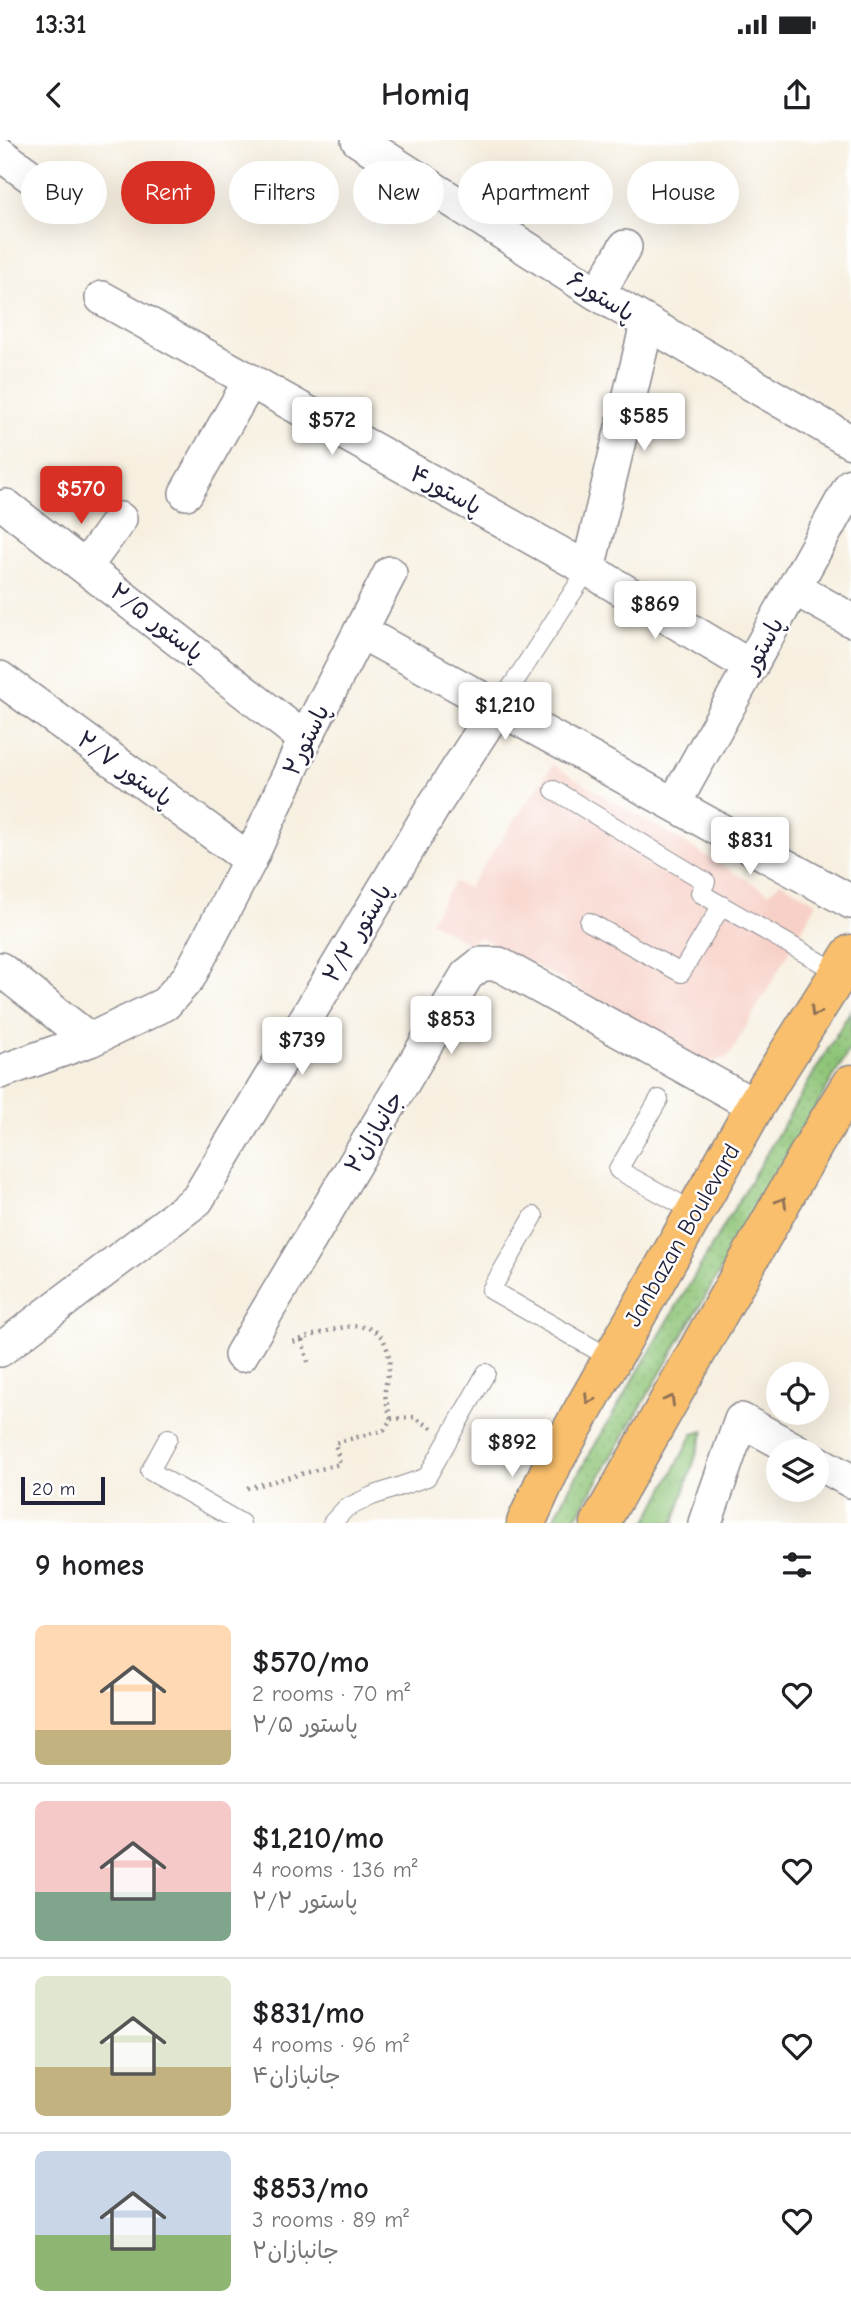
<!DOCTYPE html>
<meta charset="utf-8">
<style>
body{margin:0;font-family:"Comic Neue","Playpen Sans Arabic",sans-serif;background:#f2f2f2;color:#202124;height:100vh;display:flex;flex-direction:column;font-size:26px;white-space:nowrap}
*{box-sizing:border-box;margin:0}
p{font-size:23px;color:#757577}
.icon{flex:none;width:38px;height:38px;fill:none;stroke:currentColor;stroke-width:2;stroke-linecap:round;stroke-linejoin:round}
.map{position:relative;height:1383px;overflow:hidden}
.panel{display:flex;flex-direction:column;background:#fff;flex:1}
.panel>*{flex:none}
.banner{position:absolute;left:21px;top:21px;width:810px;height:63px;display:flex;gap:14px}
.buttons{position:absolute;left:766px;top:1222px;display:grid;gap:14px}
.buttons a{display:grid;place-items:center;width:63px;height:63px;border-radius:50%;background:#fff;box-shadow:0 7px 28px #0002;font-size:35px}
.scale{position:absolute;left:21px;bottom:18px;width:84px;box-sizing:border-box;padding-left:7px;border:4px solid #22223b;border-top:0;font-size:19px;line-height:24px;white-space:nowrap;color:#22223b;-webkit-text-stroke:5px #fff;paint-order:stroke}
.price{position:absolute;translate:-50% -60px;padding:0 16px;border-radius:7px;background:#fff;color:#222;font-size:23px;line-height:46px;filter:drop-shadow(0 2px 4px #0008)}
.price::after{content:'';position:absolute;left:50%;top:42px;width:21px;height:16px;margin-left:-10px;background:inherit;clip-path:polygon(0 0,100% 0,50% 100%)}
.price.current{background:#d93025;color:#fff}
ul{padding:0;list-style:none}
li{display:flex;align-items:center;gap:21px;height:175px;padding:0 35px}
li+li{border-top:2px solid #e0e0e0}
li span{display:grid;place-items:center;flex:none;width:196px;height:140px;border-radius:10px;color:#555}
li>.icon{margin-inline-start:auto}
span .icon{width:84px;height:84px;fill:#fffc;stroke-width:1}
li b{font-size:30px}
h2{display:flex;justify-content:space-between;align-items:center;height:84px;padding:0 35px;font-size:30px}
.pill{padding:0 24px;border-radius:32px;background:#fff;box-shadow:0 7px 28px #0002;font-size:24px;line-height:63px}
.pill.current{background:#d93025;color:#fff}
.status{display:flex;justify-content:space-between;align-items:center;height:49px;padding:0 35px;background:#fff;direction:ltr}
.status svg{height:19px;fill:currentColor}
header{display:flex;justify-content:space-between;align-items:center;height:91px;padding:0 35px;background:#fff;font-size:32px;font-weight:700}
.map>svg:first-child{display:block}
</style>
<div class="status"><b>13:31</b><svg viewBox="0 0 49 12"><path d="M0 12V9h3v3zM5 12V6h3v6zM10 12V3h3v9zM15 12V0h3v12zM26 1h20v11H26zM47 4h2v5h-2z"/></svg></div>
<header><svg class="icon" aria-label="back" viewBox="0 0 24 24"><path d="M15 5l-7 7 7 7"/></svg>Homiq<svg class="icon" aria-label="share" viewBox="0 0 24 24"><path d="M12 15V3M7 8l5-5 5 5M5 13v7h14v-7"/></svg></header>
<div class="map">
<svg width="851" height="1383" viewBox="0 0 851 1383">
<defs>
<pattern id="grass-dots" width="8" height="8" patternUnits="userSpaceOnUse" patternTransform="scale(1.75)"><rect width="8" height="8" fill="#8fc578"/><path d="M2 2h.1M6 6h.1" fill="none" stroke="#7ba969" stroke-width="1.8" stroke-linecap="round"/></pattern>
<pattern id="park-tufts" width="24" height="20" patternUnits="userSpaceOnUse" patternTransform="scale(1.75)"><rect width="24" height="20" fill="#8fc578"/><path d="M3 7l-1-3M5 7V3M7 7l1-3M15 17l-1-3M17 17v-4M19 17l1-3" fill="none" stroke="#7ba969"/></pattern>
</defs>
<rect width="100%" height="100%" fill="#fff"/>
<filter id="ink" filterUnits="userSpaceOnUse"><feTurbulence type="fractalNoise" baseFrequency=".0143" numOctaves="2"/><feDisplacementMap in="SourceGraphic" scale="14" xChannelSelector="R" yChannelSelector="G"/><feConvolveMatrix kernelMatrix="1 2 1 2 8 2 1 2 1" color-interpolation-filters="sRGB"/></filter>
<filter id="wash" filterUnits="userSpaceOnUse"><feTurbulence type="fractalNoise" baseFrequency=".00686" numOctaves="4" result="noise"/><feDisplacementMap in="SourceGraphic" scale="28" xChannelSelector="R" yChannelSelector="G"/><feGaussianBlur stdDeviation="1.57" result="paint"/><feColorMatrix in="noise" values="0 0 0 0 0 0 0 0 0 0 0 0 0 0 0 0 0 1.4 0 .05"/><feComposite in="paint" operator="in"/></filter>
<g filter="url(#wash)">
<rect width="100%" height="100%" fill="#f7f0e1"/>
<path fill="#f7d1c8" d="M553,625L769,753L781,742L817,763L728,918L705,922L545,830L479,797L469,804L430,781L454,742L468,748Z"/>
<path fill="url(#grass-dots)" stroke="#58745a" stroke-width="2" d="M851,870V907L573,1383H552L569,1349Z"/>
<path fill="url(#park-tufts)" stroke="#58745a" stroke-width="2" d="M704,1291L674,1383H646L693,1294Z"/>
</g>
<g filter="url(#ink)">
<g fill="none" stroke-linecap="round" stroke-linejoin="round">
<g stroke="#8c898e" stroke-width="20">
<path id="lane" d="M498,567L588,429
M554,650L706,742L700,753L839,833
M589,782L681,833L722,765
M659,959L618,1030L695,1072
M534,1076L491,1150L612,1219
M168,1298L150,1331L241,1383
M332,1383L346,1368L372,1356L427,1337L486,1233"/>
</g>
<g stroke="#8c898e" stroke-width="36">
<path id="street" d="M358,0L598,154L851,302
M0,14L41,44
M598,154L625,107
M102,158L588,429L751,527
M186,353L250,241
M6,366L305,599
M86,426L120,379
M588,429L647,184
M794,448L851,480
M361,492L851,762
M0,538L250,720
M674,664L851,345
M0,829L90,900
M0,932L90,900L165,864L189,837L250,720L305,599L390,433
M0,1210L197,1060L435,664L498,567
M241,1215L467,835L481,824H499L755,966
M817,1322L851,1341
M705,1383L741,1280L797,1311"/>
</g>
<g stroke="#8c898e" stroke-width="41">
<path id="primary" d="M526,1383L553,1323L755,966L851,814
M600,1383L816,1001L851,944"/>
</g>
<path stroke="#8c898e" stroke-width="4.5" stroke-dasharray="2 5" stroke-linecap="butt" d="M302,1200L308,1222
M391,1279L414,1277L432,1288
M247,1348L340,1324L335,1303L384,1290L391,1279C389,1270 385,1260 385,1252C385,1241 391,1231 389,1219C383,1163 322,1194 289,1203"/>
<use href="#lane" stroke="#fff" stroke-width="18"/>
<use href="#street" stroke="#fff" stroke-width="33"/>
<use href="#primary" stroke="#f9bf6c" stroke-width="38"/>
</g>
<defs><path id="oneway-chevron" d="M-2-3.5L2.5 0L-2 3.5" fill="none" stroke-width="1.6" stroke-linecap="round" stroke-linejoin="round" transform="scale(1.75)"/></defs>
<g stroke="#8e7054">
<use href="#oneway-chevron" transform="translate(815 872) rotate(122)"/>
<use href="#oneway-chevron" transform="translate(782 1062) rotate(-60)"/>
<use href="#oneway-chevron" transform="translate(589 1259) rotate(120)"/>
<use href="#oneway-chevron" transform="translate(670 1260) rotate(-60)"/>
</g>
</g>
<g text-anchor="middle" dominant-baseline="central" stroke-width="5" stroke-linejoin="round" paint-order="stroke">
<g font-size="24" fill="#22223b" stroke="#fff">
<text transform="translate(601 156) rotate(32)">پاستور۶</text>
<text transform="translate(446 350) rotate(29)">پاستور۴</text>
<text transform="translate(157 482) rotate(38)">پاستور ۲/۵</text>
<text transform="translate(763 505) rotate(-61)">پاستور</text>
<text transform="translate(306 600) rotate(-64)">پاستور۲</text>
<text transform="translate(125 629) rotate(36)">پاستور ۲/۷</text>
<text transform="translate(357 793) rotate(-59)">پاستور ۲/۲</text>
<text transform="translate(374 992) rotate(-59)">جانبازان۲</text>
<text transform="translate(682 1095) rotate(-60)">Janbazan Boulevard</text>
</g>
</g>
</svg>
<div class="buttons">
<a><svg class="icon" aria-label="locate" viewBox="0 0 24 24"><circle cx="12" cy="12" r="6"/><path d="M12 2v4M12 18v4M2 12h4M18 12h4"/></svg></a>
<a><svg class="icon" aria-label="layers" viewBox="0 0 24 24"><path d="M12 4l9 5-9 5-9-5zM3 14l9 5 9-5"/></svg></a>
</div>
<div class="scale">20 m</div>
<b class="price" style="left:644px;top:313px">$585</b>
<b class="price" style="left:332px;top:317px">$572</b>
<b class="price current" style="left:81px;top:386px">$570</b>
<b class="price" style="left:655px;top:501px">$869</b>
<b class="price" style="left:505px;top:602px">$1,210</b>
<b class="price" style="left:750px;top:737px">$831</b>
<b class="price" style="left:451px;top:916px">$853</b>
<b class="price" style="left:302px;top:937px">$739</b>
<b class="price" style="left:512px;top:1339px">$892</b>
<div class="banner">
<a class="pill">Buy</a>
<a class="pill current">Rent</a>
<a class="pill">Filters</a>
<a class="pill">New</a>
<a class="pill">Apartment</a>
<a class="pill">House</a>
</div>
</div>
<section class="panel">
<h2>9 homes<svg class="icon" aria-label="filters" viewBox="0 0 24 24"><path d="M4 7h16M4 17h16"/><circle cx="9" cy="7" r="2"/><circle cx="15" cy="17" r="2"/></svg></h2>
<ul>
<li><span style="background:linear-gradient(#ffd9b3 75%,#c2b280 0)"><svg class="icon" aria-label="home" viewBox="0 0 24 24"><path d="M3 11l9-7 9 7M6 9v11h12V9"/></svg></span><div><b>$570/mo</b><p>2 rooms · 70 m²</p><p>پاستور ۲/۵</p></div><svg class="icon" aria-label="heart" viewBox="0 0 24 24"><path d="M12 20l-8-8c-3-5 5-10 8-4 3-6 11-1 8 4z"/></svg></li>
<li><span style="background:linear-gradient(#f6c9c9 65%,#7fa58c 0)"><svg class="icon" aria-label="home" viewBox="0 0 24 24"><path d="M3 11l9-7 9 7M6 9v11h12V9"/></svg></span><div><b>$1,210/mo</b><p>4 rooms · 136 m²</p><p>پاستور ۲/۲</p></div><svg class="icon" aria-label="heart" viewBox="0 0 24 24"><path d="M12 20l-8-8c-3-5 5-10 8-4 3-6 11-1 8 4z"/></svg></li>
<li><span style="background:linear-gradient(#dfe7d0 65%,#c2b280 0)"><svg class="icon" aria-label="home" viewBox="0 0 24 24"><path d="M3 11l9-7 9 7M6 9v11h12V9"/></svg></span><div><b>$831/mo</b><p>4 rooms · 96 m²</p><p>جانبازان۴</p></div><svg class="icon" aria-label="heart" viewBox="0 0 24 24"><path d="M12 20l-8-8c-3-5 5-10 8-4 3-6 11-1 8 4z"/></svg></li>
<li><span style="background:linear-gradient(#c9d6e8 60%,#8fb573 0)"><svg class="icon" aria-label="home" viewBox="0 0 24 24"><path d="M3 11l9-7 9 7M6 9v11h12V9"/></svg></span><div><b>$853/mo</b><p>3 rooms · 89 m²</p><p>جانبازان۲</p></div><svg class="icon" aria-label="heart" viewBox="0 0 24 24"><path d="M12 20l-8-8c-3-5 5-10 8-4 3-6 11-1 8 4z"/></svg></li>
</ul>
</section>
